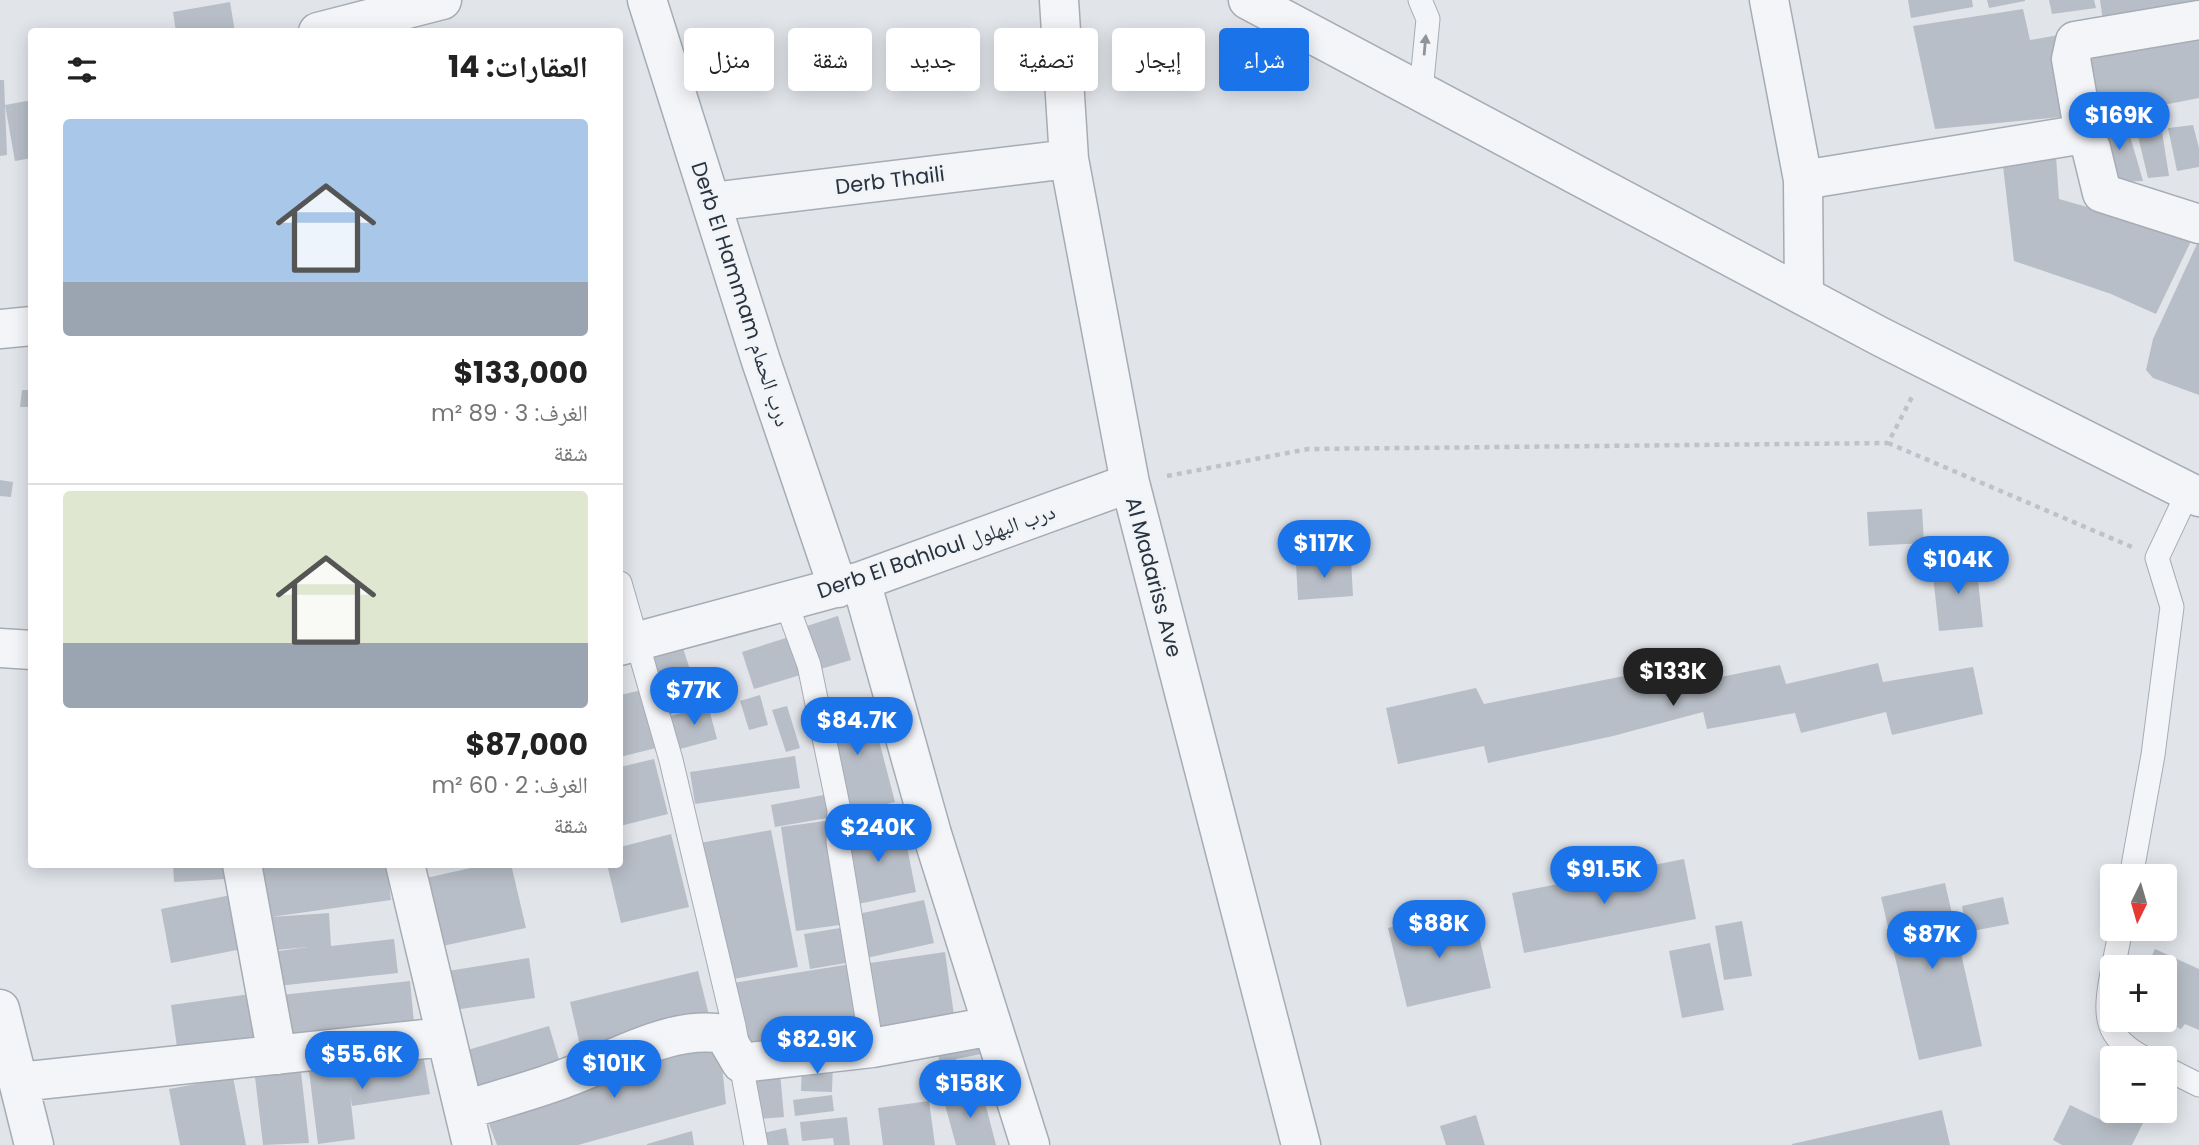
<!DOCTYPE html>
<html lang="ar">
<meta charset="utf-8">
<style>
body{margin:0;font-family:Poppins,"Noto Naskh Arabic",sans-serif;background:#f2f2f2;color:#222;direction:rtl;height:100vh;display:flex;flex-direction:column;font-size:26px;white-space:nowrap}
*{box-sizing:border-box;margin:0}
p{font-size:23px;color:#767676}
.icon{flex:none;width:38px;height:38px;fill:none;stroke:currentColor;stroke-width:2;stroke-linecap:round;stroke-linejoin:round}
.map{position:relative;flex:1;overflow:hidden;direction:ltr}
.sheet{position:absolute;left:28px;top:28px;width:595px;height:840px;display:flex;flex-direction:column;background:#fff;border-radius:7px;box-shadow:0 4px 18px #0003;direction:rtl}
.sheet>*{flex:none}
.hud{position:absolute;left:644px;top:28px;width:665px;height:63px;direction:rtl;display:flex;gap:14px}
.needle{width:46px;rotate:185deg}
.fabs{position:absolute;left:2100px;top:864px;display:grid;gap:14px}
.fabs a{display:grid;place-items:center;width:77px;height:77px;border-radius:7px;background:#fff;box-shadow:0 4px 18px #0003;font-size:35px}
.price{position:absolute;translate:-50% -60px;padding:0 16px;border-radius:24px;background:#1a73e8;color:#fff;font-size:23px;line-height:46px;filter:drop-shadow(0 2px 4px #0008)}
.price::after{content:'';position:absolute;left:50%;top:42px;width:21px;height:16px;margin-left:-10px;background:inherit;clip-path:polygon(0 0,100% 0,50% 100%)}
.price.on{background:#222;color:#fff}
ul{padding:0;list-style:none}
li{display:grid;align-content:center;gap:14px;height:371px;padding:0 35px}
li+li{border-top:2px solid #e0e0e0}
li span{display:grid;place-items:center;height:217px;border-radius:7px;color:#555}
li>.icon{margin-inline-start:auto}
span .icon{width:126px;height:126px;fill:#fffc;stroke-width:1}
li b{font-size:30px}
h2{display:flex;justify-content:space-between;align-items:center;height:84px;padding:0 35px;font-size:30px}
.pill{padding:0 24px;border-radius:7px;background:#fff;box-shadow:0 4px 18px #0003;font-size:24px;line-height:63px}
.pill.on{background:#1a73e8;color:#fff}
.map>svg:first-child{display:block}
</style>
<div class="map">
<svg width="2199" height="1145" viewBox="0 0 2199 1145">
<rect width="100%" height="100%" fill="#e1e5ea"/>
<path fill="#b8bec7" d="M1908,0H1972L1973,7L1911,18Z
M1987,0H2025V1L1989,8Z
M2049,0H2094L2096,8L2052,14Z
M2100,0H2199V15L2104,28Z
M230,2L235,32H176L173,12Z
M2023,9L2030,40L2059,35L2072,116L1935,129L1913,26Z
M2199,34V98L2092,119L2077,55Z
M0,80H4L7,155L0,156Z
M32,100V158L15,161L5,105Z
M2160,119L2169,176L2148,178L2135,124Z
M2126,122L2143,181L2112,182L2094,125Z
M2193,125L2199,148V167L2177,171L2168,128Z
M2056,156L2059,199L2193,237L2156,314L2111,294L2014,261L2003,166Z
M2197,244H2199V395L2153,378L2146,370L2153,339Z
M22,390H32V407H20Z
M0,480L13,482L11,497L0,496Z
M1922,509L1924,543L1869,546L1867,512Z
M1351,560L1353,596L1298,600L1296,564Z
M1976,562L1983,627L1939,631L1932,566Z
M838,616L851,660L754,689L742,652L789,637L788,632Z
M683,648L701,704L667,715L649,660Z
M1878,663L1883,682L1973,667L1983,714L1892,735L1886,712L1801,733L1795,713L1707,729L1703,712L1613,736L1488,763L1484,746L1398,764L1386,708L1476,688L1484,704L1684,664L1691,683L1780,665L1786,684Z
M642,690L656,748L620,757V695Z
M760,695L768,725L749,730L740,701Z
M868,698L895,802L844,815L821,709Z
M708,705L717,739L680,749L671,716Z
M787,706L800,748L786,752L772,710Z
M795,756L800,788L695,804L690,772Z
M654,759L668,814L620,826V767Z
M829,794L833,817L775,827L771,805Z
M832,820L847,924L796,931L781,827Z
M902,822L916,892L853,905L839,835Z
M771,830L798,967L728,980L700,843Z
M671,834L689,907L621,923L607,864H620V847Z
M1684,859L1696,919L1524,953L1512,893Z
M173,864H226V879L174,882Z
M255,864H387L391,900L271,917L329,913L331,946L394,939L398,973L268,987L264,953L308,947L265,951Z
M489,864H511L526,928L433,948L417,880Z
M1945,883L1982,1046L1919,1060L1881,897Z
M231,895L242,949L171,963L161,909Z
M2003,897L2009,924L1967,932L1962,906Z
M924,900L934,943L862,959L853,915Z
M1436,917L1438,927L1475,918L1491,988L1407,1007L1388,928Z
M1742,921L1752,976L1724,980L1715,926Z
M846,927L852,962L810,969L804,934Z
M1710,943L1724,1010L1682,1018L1669,951Z
M2155,949L2199,969V1030L2185,1024L2181,1029L2165,1022V968H2146Z
M945,952L956,1029L874,1040L863,964Z
M529,958L535,998L454,1010L448,971Z
M851,964L862,1037L744,1056L733,983Z
M698,971L711,1023L582,1054L570,1002Z
M410,981L415,1033L287,1047L281,995Z
M250,994L256,1044L178,1054L171,1005Z
M549,1026L563,1073L468,1101L454,1054Z
M719,1037L726,1104L578,1145H497L483,1108Z
M983,1044L986,1053L956,1059L960,1079L944,1082L937,1050Z
M423,1054L430,1094L352,1106L350,1095L355,1139L318,1144L309,1071Z
M802,1060L833,1061L832,1092L801,1091Z
M779,1061L784,1117L758,1119L753,1064Z
M301,1072L309,1143L263,1145L255,1077Z
M233,1077L246,1145H180L169,1089Z
M982,1091L996,1145H956L944,1101Z
M832,1095L834,1111L795,1116L793,1100Z
M929,1101L935,1145H883L878,1108Z
M2070,1105L2103,1121L2110,1107L2112,1111L2143,1123L2132,1145H2062L2053,1140Z
M1942,1110L1950,1145H1792V1144Z
M1476,1115L1485,1145H1446L1440,1126Z
M847,1117L850,1145H834L833,1138L802,1141L800,1122Z
M786,1128L789,1145H760L758,1134Z
M692,1131L694,1145H647V1144Z"/>
<g fill="none" stroke-linecap="round" stroke-linejoin="round">
<g stroke="#a6acb4" stroke-width="25">
<path id="lane" d="M1420,0L1428,19L1421,91
M620,583L671,760L734,1026L756,1145
M785,600L809,665L839,810L838,842L872,1048
M2131,877L2153,755L2172,607L2157,558L2188,492
M2113,968L2121,929
M2112,973C2104,1016 2104,1038 2146,1059
M2165,1068L2199,1085"/>
</g>
<g stroke="#a6acb4" stroke-width="41">
<path id="street" d="M647,0L761,361L838,588
M1059,0L1069,159L1130,483L1301,1145
M1248,0L1881,337L2199,497
M1769,0L1803,180L1804,295
M318,32L442,0
M2084,134L2071,59L2075,41L2199,20
M1803,180L2084,134L2091,148L2102,193L2199,224
M711,202L1069,159
M0,329L32,326
M861,581L932,834L1030,1145
M620,646L861,581L1130,483
M0,648L32,650
M242,864L277,1055
M405,864L472,1145
M0,1009L34,1145
M19,1082L444,1037
M465,1110C497,1100 531,1091 563,1079C614,1061 668,1025 724,1034L741,1063L872,1048L992,1026"/>
</g>
<path stroke="#bfc3c8" stroke-width="4.5" stroke-dasharray="5 5" stroke-linecap="butt" d="M1888,443L2132,547
M1167,476L1308,449L1888,443L1913,395"/>
<use href="#lane" stroke="#f4f5f8" stroke-width="23"/>
<use href="#street" stroke="#f4f5f8" stroke-width="38"/>
</g>
<defs><path id="oneway-solid" d="M-6-.8H1V-3.2L6.5 0L1 3.2V.8H-6Z" transform="scale(1.75)"/></defs>
<use fill="#8e949c" href="#oneway-solid" transform="translate(1425 45) rotate(-85)"/>
<g text-anchor="middle" dominant-baseline="central" stroke-width="5" stroke-linejoin="round" paint-order="stroke">
<g font-size="21" fill="#293341" stroke="#f1f4f7">
<text transform="translate(890 180) rotate(-7)">Derb Thaili</text>
<text transform="translate(741 294) rotate(72)">Derb El Hammam درب الحمام</text>
<text transform="translate(936 551) rotate(-19)">Derb El Bahloul درب البهلول</text>
<text transform="translate(1154 577) rotate(75)">Al Madariss Ave</text>
</g>
</g>
</svg>
<div class="fabs">
<a><svg class="needle" viewBox="-14 -14 28 28"><path d="M0-13l5 13h-10z" fill="#e53935"/><path d="M0 13l5-13h-10z" fill="#767676"/></svg></a>
<a>+</a>
<a>−</a>
</div>
<b class="price" style="left:2119px;top:152px">$169K</b>
<b class="price" style="left:1324px;top:580px">$117K</b>
<b class="price" style="left:1958px;top:596px">$104K</b>
<b class="price on" style="left:1673px;top:708px">$133K</b>
<b class="price" style="left:694px;top:727px">$77K</b>
<b class="price" style="left:857px;top:757px">$84.7K</b>
<b class="price" style="left:878px;top:864px">$240K</b>
<b class="price" style="left:1604px;top:906px">$91.5K</b>
<b class="price" style="left:1439px;top:960px">$88K</b>
<b class="price" style="left:1932px;top:971px">$87K</b>
<b class="price" style="left:817px;top:1076px">$82.9K</b>
<b class="price" style="left:362px;top:1091px">$55.6K</b>
<b class="price" style="left:614px;top:1100px">$101K</b>
<b class="price" style="left:970px;top:1120px">$158K</b>
<div class="hud">
<a class="pill on">شراء</a>
<a class="pill">إيجار</a>
<a class="pill">تصفية</a>
<a class="pill">جديد</a>
<a class="pill">شقة</a>
<a class="pill">منزل</a>
</div>
<section class="sheet">
<h2>العقارات: 14<svg class="icon" aria-label="filters" viewBox="0 0 24 24"><path d="M4 7h16M4 17h16"/><circle cx="9" cy="7" r="2"/><circle cx="15" cy="17" r="2"/></svg></h2>
<ul>
<li><span style="background:linear-gradient(#a9c7e8 75%,#9aa5b1 0)"><svg class="icon" aria-label="home" viewBox="0 0 24 24"><path d="M3 11l9-7 9 7M6 9v11h12V9"/></svg></span><div><b>$133,000</b><p>الغرف: 3 · 89 m²</p><p>شقة</p></div></li>
<li><span style="background:linear-gradient(#dfe7d0 70%,#9aa5b1 0)"><svg class="icon" aria-label="home" viewBox="0 0 24 24"><path d="M3 11l9-7 9 7M6 9v11h12V9"/></svg></span><div><b>$87,000</b><p>الغرف: 2 · 60 m²</p><p>شقة</p></div></li>
</ul>
</section>
</div>
